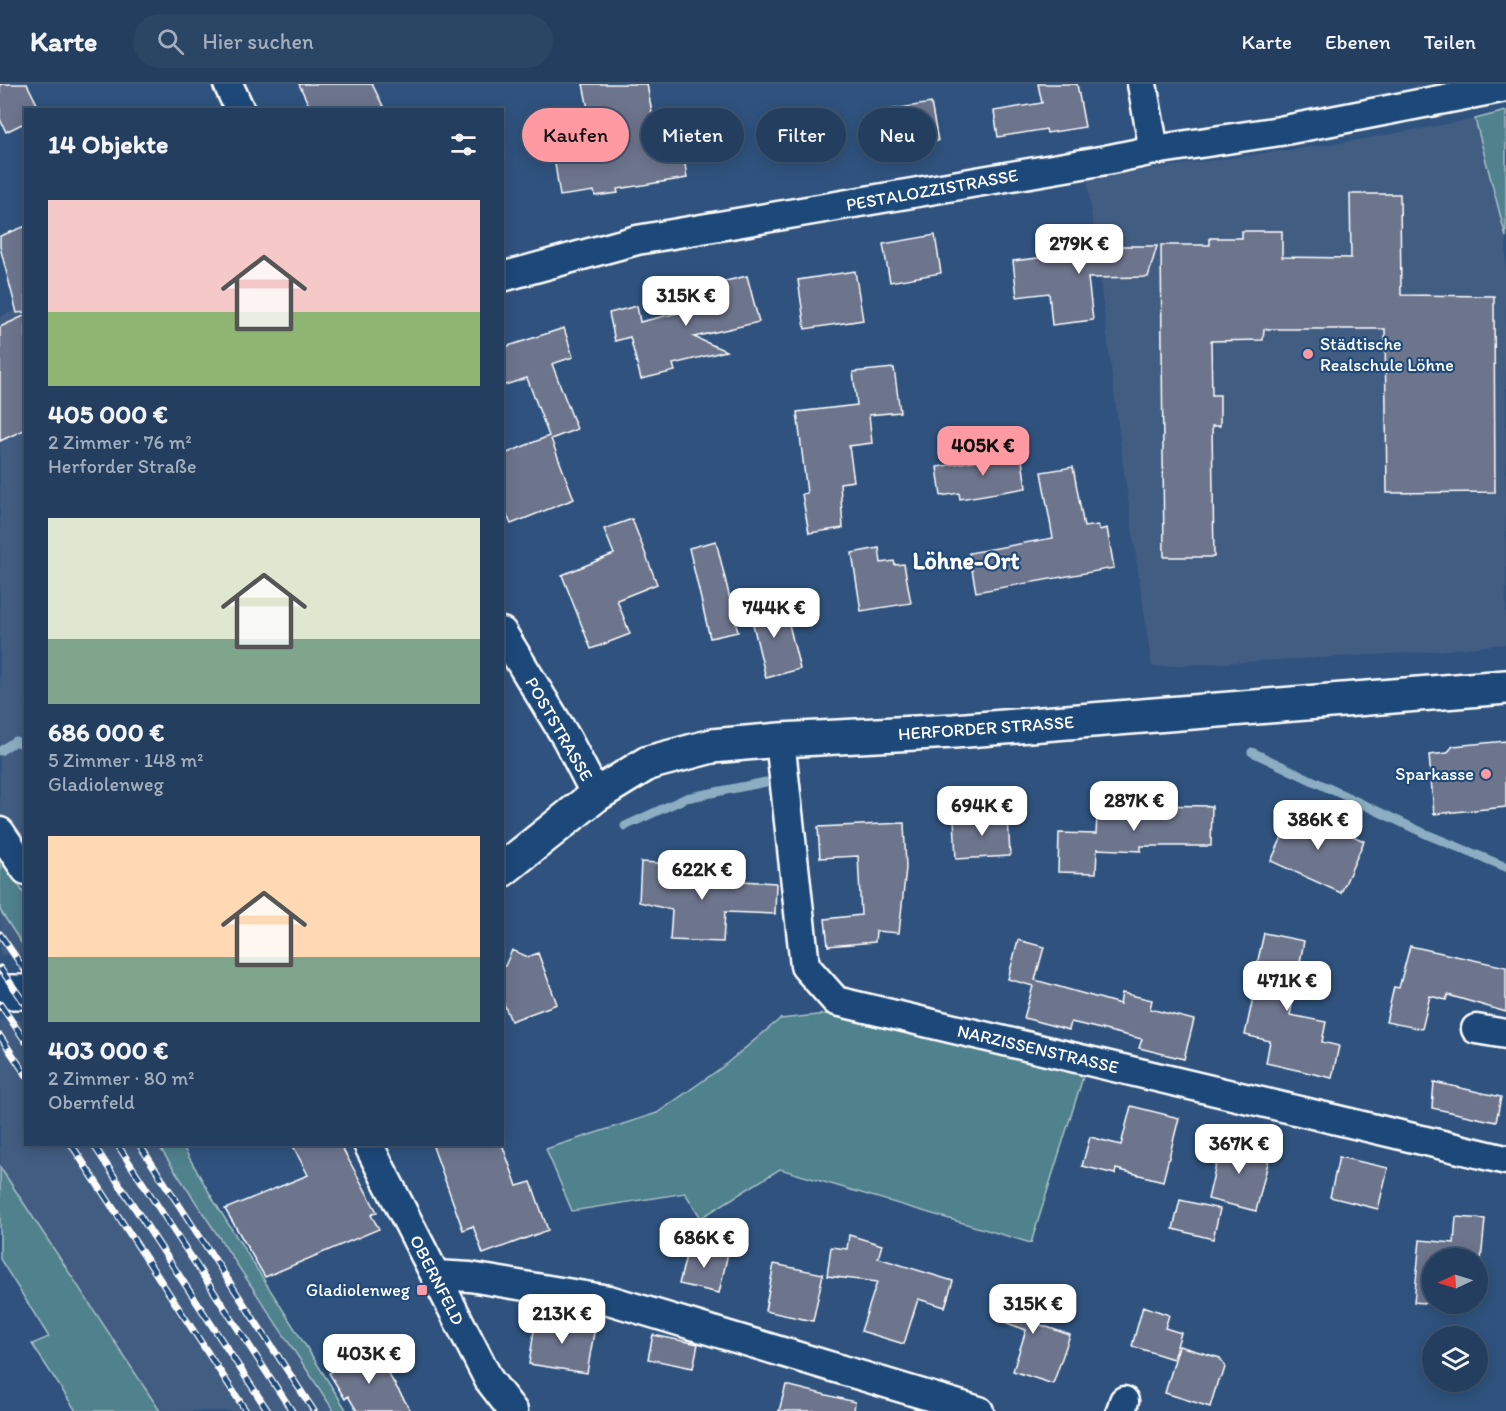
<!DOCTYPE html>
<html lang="de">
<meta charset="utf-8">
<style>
body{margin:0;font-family:Itim,sans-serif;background:#2b4564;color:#f1f3f6;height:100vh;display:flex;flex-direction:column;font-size:22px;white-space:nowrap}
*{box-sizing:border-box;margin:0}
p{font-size:20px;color:#a3aebc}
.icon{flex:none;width:33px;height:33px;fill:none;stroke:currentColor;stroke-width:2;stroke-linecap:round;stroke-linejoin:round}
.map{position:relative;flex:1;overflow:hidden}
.details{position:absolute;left:24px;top:24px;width:480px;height:1038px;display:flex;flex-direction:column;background:#233e5e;border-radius:0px;box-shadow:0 3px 15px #0003,0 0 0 2px #405773}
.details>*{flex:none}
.banner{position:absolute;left:522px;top:24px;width:570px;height:54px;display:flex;gap:12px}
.needle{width:39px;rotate:266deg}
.controls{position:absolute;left:1422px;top:1164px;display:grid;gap:12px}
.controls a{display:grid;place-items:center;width:66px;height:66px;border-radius:50%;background:#233e5e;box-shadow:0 3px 15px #0003,0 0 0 2px #405773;font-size:30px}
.price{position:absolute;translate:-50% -51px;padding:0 14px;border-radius:12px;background:#fff;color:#222;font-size:20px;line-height:39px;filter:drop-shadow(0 2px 3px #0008)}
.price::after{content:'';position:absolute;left:50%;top:36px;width:18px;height:14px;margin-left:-9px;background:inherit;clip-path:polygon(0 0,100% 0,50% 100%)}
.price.active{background:#ff9aa2;color:#111}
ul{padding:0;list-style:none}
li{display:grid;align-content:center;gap:12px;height:318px;padding:0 24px}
li span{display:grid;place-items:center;height:186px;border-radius:0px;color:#555}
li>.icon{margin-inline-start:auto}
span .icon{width:108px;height:108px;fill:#fffc;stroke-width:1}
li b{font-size:26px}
h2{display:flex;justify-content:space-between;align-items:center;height:72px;padding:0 24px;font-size:26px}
.pill{padding:0 21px;border-radius:27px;background:#233e5e;box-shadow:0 3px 15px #0003,0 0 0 2px #405773;font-size:21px;line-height:54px}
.pill.active{background:#ff9aa2;color:#111}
header{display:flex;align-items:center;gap:36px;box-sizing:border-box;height:84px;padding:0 30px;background:#233e5e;border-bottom:2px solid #405773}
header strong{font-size:28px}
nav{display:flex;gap:33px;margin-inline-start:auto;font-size:21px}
.search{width:420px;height:54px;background:#2b4564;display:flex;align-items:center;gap:15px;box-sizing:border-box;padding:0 21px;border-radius:33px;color:#a3aebc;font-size:22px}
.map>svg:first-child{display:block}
</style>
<header>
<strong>Karte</strong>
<div class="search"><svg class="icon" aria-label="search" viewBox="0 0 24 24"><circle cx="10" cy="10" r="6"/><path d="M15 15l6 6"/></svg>Hier suchen</div>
<nav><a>Karte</a><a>Ebenen</a><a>Teilen</a></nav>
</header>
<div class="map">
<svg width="1506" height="1327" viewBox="0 0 1506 1327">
<rect width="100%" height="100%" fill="#2f537e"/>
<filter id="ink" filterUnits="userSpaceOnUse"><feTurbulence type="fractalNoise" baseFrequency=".0167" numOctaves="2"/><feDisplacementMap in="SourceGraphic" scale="12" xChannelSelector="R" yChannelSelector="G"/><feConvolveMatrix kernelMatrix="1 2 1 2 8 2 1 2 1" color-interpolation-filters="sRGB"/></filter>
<g filter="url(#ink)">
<path fill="#425d82" d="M1475,35L1506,153V560L1426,568L1152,583L1124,387L1087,94L1353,57Z
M25,221V769L0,731V233Z
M0,826L25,865V870L0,871Z
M0,936H25L26,1060L158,1061L334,1327H160L0,1083Z"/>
<path fill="#50828d" stroke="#a8c0c6" stroke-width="1.5" d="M1506,27V153L1475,35Z
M0,773L25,811V865L0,826Z
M827,930L1084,990L1031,1159L780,1085L701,1134L685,1109L572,1127L546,1065L657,1029L721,984L780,935Z
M158,1061H182L217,1122L347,1327H334Z
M0,1083L160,1327H76L32,1260L49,1253L0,1175Z"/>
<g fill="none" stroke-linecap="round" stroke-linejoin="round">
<path stroke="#8cadc2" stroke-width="9" d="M0,667L15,657L26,661
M1252,668L1426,750L1506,783
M625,742L686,714L766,698"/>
</g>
<path fill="#6d758d" stroke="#fff" stroke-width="1.5" d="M0,0H27L40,26H26V38L6,48L0,35Z
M299,0H372L385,26H311Z
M583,0H647L654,41L679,37L687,94L617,105L618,109L595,112L594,107L560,112L553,67L573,61L595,59Z
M1038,0H1077L1085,43L1047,49L1046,45L998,53L994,27L1042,19Z
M931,19L938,57L881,66L875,28Z
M1350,110H1400L1401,211L1494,212L1495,408L1387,409L1385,245H1264L1263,256L1211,257L1212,311H1220V342H1212L1214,473H1164L1161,161H1210V154H1242V147H1282V173L1351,174Z
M26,142V228L17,229L0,163V152Z
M1096,148L1098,162H1157L1148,193L1088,194L1093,236L1052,241L1049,209L1017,213L1013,177L1072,170L1070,150Z
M935,151L941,189L890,198L883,160Z
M855,187L863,236L805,245L798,196Z
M747,192L759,238L694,253L726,267L673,280L675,287L641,295L630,253L615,257L609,229L637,222L640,238L702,223L697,204Z
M26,231V345L0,357V243Z
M564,244L573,273L552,280L577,345L551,355L574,415L511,440L502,420V371L549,352L527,294L502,302V264Z
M894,284L900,328L869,331L872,359L849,362L854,397L840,399L843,444L809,449L802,410L807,409L797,328L857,321L853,288Z
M1021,369L1026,404L960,415L959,409L941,412L937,383Z
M1073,383L1084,443L1098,441L1099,446L1107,444L1114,484L976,508L969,469L1053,454L1041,388Z
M632,435L657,500L617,516L630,550L591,565L562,491L614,470L604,445Z
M716,457L738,548L710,554L689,464Z
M879,464L881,479L894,477L895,481L904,480L911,519L861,527L852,469Z
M783,516L800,585L766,594L749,524Z
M1506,657V723L1434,730L1429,671L1447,669L1453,662Z
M1098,715L1143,716V721L1212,722L1211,762H1141V767L1097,765L1096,789L1058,788L1059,749L1096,750Z
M1295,725L1364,757L1341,809L1271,777Z
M1008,731L1010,772L956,775L954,734Z
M904,739L906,784L899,849L876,847L875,858L828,862L825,835L861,831L858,772L820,774L818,743Z
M641,778L674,780V793L776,799L775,830L725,828L723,858L670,856L672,826L639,818Z
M1264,849L1304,857L1290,931L1326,938L1322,958L1339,962L1332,994L1266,979L1270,957L1245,951L1259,886L1256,885Z
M1018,856L1044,863L1035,896L1120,920L1122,909L1152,916L1150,925L1194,936L1184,975L1139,964L1142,955L1071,938L1069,946L1024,934L1033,902L1008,895Z
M1410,862L1506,883V928L1448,911L1446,916L1430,912L1422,945L1386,938L1394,903L1399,904Z
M512,866L528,873L538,869L557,920L511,937L502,915V883L505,882Z
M1434,998L1501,1013L1496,1038L1432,1024Z
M1131,1022L1179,1034L1163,1097L1116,1085L1115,1090L1082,1082L1090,1053L1121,1061Z
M1222,1055L1271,1067L1256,1127L1208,1115Z
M292,1060H340L377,1128L371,1131L379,1145L265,1193L225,1125L308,1091Z
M432,1060H502L517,1102L531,1098L548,1146L483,1170L473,1142L463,1146Z
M1339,1073L1388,1084L1378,1125L1330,1113Z
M1180,1116L1220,1125L1213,1155L1173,1145Z
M1456,1133L1485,1135L1479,1198L1478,1174H1432V1220H1443V1221L1414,1218L1420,1156L1454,1159Z
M849,1151L882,1161L878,1174L953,1197L945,1223L918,1215L904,1260L861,1247L877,1198L827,1192L831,1163L847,1165Z
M689,1160L728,1169L719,1209L679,1200Z
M774,1180L823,1190L813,1237L765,1227Z
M1003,1201L1046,1215L1038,1240L1070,1251L1053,1300L1013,1287L1026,1246L999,1236Z
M1143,1222L1169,1231L1165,1244L1181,1249L1173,1275L1132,1262Z
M536,1233L595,1243L587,1289L529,1280Z
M653,1251L698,1260L693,1284L648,1275Z
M1179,1262L1220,1274L1225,1283L1222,1293L1218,1296L1210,1323L1165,1309Z
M372,1263L411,1327H357L348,1312L345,1315L329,1289Z
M786,1301L855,1318L854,1327H779Z"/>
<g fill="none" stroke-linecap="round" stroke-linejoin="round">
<g stroke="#fff" stroke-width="33">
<path id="minor" d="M228,0L240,26
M1142,0L1154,66
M502,193L637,156L1106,76L1154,66L1280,47L1506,3
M502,548L567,655L596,711
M780,656L805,882L836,917L1506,1076
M0,748L26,786
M1476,945L1506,950
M368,1060L489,1296L513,1327
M435,1191L470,1193L609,1216L979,1327
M1121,1327L1124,1317"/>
</g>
<g stroke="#fff" stroke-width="38">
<path id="secondary" d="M502,786L596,711L648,679L712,662L780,656L954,647L1506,603
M0,908H26"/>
</g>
<use href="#minor" stroke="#1f4a7a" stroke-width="28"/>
<use href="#secondary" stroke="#1f4a7a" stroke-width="33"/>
<g stroke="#fff" stroke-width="7">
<path id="rail" d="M0,850L26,888
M0,884L26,921
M0,920L26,958
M0,952L26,991
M71,1060L246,1327
M93,1060L268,1327
M117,1060L292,1327
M139,1060L314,1327"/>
</g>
<use href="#rail" stroke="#1f4a7a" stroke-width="4.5" stroke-dasharray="14" stroke-linecap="butt"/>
</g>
</g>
<g fill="#ff9aa2" stroke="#1f4a7a" stroke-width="2">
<circle cx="1308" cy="270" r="6"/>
<circle cx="1486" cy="690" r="6"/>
<rect x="416" y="1200" width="12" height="12" rx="3"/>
</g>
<g text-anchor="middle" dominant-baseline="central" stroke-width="4.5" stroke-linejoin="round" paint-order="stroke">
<g font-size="18" fill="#fff" stroke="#1f4a7a">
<text transform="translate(932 106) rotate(-10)">PESTALOZZISTRASSE</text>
<text transform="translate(986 644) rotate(-4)">HERFORDER STRASSE</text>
<text transform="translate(559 645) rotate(60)">POSTSTRASSE</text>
<text transform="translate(1038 965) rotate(13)">NARZISSENSTRASSE</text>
<text transform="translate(437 1196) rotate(63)">OBERNFELD</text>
</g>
<g font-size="18" fill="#fff" stroke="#1f4a7a" text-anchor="end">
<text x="1320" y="260" text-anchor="start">Städtische<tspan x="1320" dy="21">Realschule Löhne</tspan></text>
<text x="1474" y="690">Sparkasse</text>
<text x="410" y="1206">Gladiolenweg</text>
</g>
<g font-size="24" font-weight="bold" fill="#fff" stroke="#1f4a7a">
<text x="966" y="476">Löhne-Ort</text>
</g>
</g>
</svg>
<div class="controls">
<a><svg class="needle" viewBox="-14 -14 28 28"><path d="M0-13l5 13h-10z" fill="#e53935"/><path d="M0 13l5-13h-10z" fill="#a3aebc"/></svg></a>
<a><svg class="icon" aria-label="layers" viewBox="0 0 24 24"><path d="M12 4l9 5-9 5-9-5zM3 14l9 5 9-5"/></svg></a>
</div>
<b class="price" style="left:1079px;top:191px">279K €</b>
<b class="price" style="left:686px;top:243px">315K €</b>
<b class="price active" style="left:983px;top:393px">405K €</b>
<b class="price" style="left:774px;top:555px">744K €</b>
<b class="price" style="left:1134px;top:748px">287K €</b>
<b class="price" style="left:982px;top:753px">694K €</b>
<b class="price" style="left:1318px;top:767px">386K €</b>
<b class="price" style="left:702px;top:817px">622K €</b>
<b class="price" style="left:1287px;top:928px">471K €</b>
<b class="price" style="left:1239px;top:1091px">367K €</b>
<b class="price" style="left:704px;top:1185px">686K €</b>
<b class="price" style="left:1033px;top:1251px">315K €</b>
<b class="price" style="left:562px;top:1261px">213K €</b>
<b class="price" style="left:369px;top:1301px">403K €</b>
<div class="banner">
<a class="pill active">Kaufen</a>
<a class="pill">Mieten</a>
<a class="pill">Filter</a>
<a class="pill">Neu</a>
</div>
<section class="details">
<h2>14 Objekte<svg class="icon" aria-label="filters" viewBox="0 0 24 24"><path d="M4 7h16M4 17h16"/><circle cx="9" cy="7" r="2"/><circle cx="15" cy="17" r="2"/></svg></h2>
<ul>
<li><span style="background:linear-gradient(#f6c9c9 60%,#8fb573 0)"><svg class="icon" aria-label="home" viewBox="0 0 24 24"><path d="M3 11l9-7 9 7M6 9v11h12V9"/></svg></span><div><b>405 000 €</b><p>2 Zimmer · 76 m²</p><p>Herforder Straße</p></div></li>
<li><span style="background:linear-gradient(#dfe7d0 65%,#7fa58c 0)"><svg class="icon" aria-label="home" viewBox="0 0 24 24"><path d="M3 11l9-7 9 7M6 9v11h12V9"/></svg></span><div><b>686 000 €</b><p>5 Zimmer · 148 m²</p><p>Gladiolenweg</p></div></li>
<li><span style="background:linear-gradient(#ffd9b3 65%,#7fa58c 0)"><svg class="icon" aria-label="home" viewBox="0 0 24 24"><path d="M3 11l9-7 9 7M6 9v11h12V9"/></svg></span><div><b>403 000 €</b><p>2 Zimmer · 80 m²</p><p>Obernfeld</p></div></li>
</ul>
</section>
</div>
